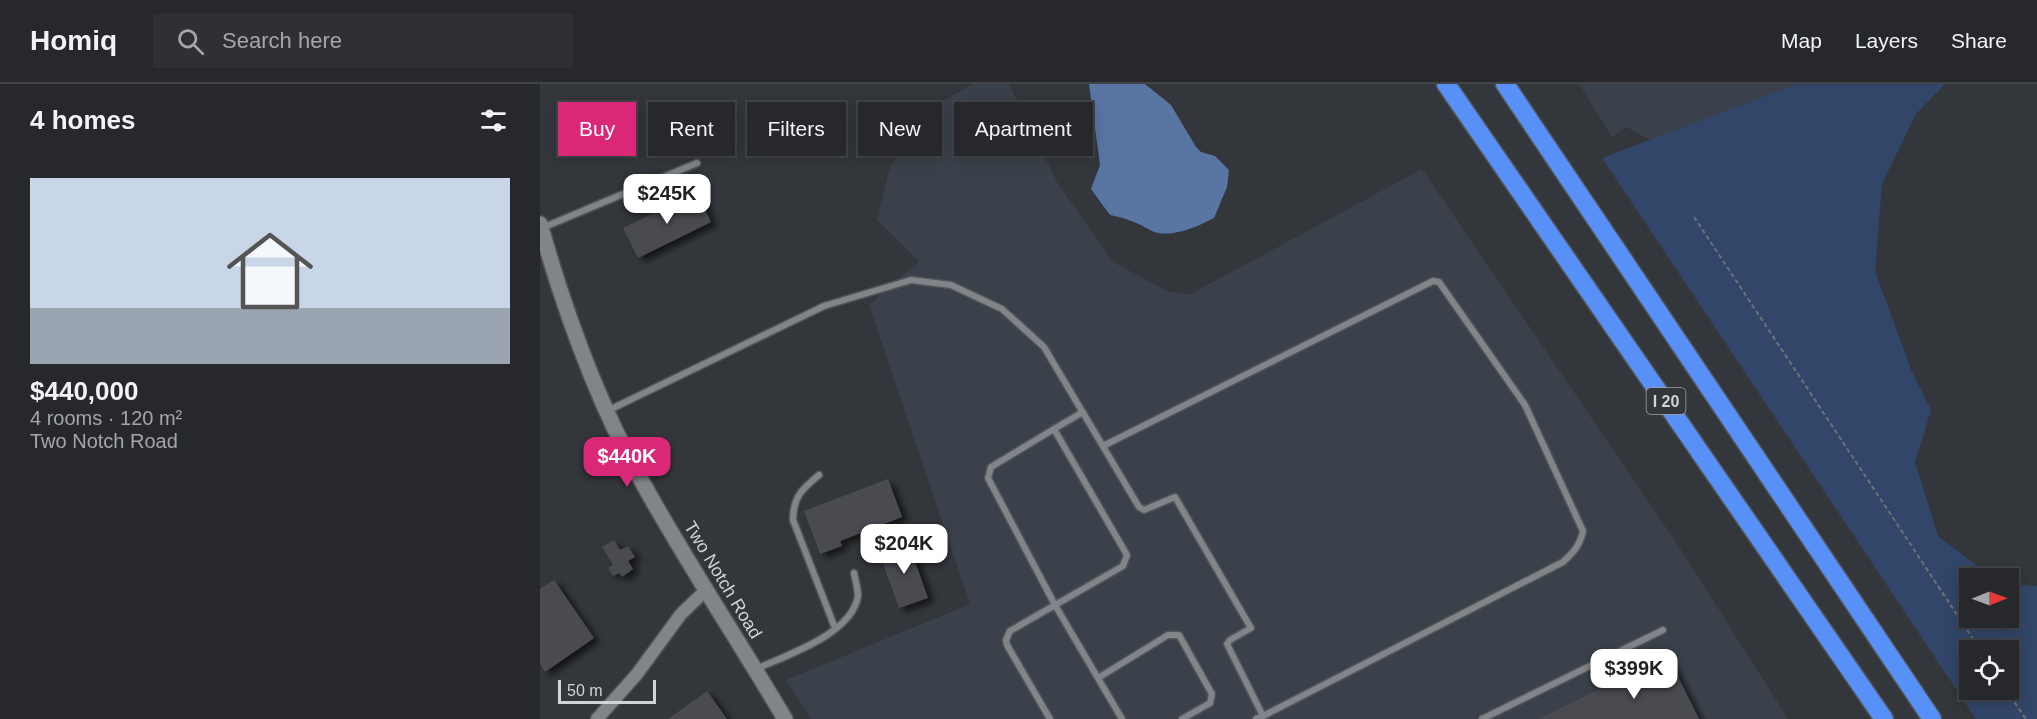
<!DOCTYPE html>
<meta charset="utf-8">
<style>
body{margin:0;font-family:Arial,sans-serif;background:#2e3034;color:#f1f3f6;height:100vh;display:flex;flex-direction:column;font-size:22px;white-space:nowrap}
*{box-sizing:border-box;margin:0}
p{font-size:20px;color:#a4a6a9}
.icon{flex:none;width:33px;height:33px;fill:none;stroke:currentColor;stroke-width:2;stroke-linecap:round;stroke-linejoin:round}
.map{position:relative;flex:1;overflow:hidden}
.panel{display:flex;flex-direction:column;background:#26282c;width:540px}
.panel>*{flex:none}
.top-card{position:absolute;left:18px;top:18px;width:570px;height:54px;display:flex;gap:12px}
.needle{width:39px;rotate:89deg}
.fabs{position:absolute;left:1419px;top:484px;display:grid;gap:12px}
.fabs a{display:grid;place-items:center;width:60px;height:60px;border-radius:0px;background:#26282c;box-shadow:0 3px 15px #0003,0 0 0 2px #424448;font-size:30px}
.scale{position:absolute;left:18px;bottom:15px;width:98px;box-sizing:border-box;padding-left:6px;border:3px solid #d1d3d6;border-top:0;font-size:16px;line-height:21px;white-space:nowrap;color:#d1d3d6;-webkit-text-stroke:4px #33363a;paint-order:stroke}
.price{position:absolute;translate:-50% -51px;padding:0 14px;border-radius:12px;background:#fff;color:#222;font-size:20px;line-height:39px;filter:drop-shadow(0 2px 3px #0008)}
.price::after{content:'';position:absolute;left:50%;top:36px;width:18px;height:14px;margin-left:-9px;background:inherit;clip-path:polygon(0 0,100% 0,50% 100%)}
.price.on{background:#db2777;color:#fff}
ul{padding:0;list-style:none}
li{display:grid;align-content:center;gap:12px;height:318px;padding:0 30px}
li span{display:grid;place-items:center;height:186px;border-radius:0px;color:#555}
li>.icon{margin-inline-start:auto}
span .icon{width:108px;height:108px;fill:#fffc;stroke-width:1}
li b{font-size:26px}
h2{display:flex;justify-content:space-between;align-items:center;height:72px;padding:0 30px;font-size:26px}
.pill{padding:0 21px;border-radius:0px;background:#26282c;box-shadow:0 3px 15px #0003,0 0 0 2px #424448;font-size:21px;line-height:54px}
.pill.on{background:#db2777;color:#fff}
header{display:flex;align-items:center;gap:36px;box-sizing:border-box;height:84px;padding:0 30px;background:#26282c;border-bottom:2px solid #424448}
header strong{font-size:28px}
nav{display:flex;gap:33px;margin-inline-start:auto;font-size:21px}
.search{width:420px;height:54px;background:#2e3034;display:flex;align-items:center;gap:15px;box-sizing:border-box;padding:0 21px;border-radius:0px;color:#a4a6a9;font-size:22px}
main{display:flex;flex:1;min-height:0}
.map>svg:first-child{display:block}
</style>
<header>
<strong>Homiq</strong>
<div class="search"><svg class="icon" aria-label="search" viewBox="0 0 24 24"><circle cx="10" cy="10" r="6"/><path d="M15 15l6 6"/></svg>Search here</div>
<nav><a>Map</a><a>Layers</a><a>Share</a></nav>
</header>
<main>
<section class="panel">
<h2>4 homes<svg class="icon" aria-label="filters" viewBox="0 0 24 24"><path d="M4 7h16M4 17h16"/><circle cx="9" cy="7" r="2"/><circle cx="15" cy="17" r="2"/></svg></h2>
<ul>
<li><span style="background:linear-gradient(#c9d6e8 70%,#9aa5b1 0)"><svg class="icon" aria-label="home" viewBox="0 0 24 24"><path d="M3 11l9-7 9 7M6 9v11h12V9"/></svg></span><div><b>$440,000</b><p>4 rooms · 120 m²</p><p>Two Notch Road</p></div></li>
</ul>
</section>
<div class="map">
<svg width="1497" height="635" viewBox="0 0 1497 635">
<defs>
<filter id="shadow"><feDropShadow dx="6" dy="4" stdDeviation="3" flood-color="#0009"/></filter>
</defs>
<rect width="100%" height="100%" fill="#33363a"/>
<path fill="#3b414a" d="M432,0H469L517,98L573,178L627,207L649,211L882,85L1138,461L1248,635H271L246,596L430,520L329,221L379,177L337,136L350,83L386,27Z
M1039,0H1257L1111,56L1086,43L1072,53Z"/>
<path fill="#324669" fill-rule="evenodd" d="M1257,0H1405L1376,30L1342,100L1335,187L1372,288L1391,326L1375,378L1398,452L1455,495H1430V534H1468L1469,500L1497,502V635H1436L1062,74ZM1430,567H1468V606H1430Z"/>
<path fill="#5975a4" d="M549,0H605L631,21L656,63L661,68L675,72L689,86L687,103L674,134C657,143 628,156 610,146C596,138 586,134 570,131L551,105L560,81Z"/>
<path fill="#4a4c51" filter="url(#shadow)" d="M157,108L171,138L98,174L83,144Z
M348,395L362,433L300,457L302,462L280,470L264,427Z
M74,456L80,466L88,462L95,473L88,477L93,485L82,493L79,489L73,492L68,484L73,481L62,463Z
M368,458L388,514L359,524L339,469Z
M14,496L54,554L5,588L0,580V505Z
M1132,581L1159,635H999L1094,588L1099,597Z
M167,607L187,635H128Z"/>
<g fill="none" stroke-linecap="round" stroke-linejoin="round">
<g stroke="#525457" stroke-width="9">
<path id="service" d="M2,144L157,79
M67,327L284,222L371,196L411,201L462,225L504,263L599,423L604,426L635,413L711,544L690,556L687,560L723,632L716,635
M514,345L543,328
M563,362L893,197L899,198L985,321L1043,447C1040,461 1034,468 1023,478L723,632
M279,391C262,405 253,413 253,436L295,544
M216,585C247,571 312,550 318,512C318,505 315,495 314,489
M558,594L628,551H639L672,610L670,619L642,635
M510,635L467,561L466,556L470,547L583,482L587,471L514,345L451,383L448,394L515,521L582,635
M942,635L1123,546"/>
</g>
<g stroke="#525457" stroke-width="15">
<path id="minor" d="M57,635L97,590L141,530L165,507"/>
</g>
<g stroke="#525457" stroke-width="18">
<path id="tertiary" d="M0,140C24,225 57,317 100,394C145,476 197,554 245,635"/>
</g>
<g stroke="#525457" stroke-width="21">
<path id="motorway" d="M906,0L1344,635
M965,0L1392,635"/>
</g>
<path stroke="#6e7174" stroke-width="2" stroke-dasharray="4.5 3" stroke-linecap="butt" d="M1154,133L1441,567
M1466,606L1486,635"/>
<use href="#service" stroke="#818489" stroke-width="6"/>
<use href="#minor" stroke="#818489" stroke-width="12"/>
<use href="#tertiary" stroke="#818489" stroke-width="15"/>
<use href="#motorway" stroke="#5790f6" stroke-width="18"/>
</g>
<g text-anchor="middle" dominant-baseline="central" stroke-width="4.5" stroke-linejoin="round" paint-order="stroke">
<rect fill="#33363a" stroke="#a2a4a7" stroke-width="1.5" x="1106.5" y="304" width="39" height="26" rx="4.5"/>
<g font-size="16" font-weight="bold" fill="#d1d3d6">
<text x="1126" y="317">I 20</text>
</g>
<g font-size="18" fill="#d1d3d6" stroke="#33363a">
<text transform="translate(183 496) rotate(59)">Two Notch Road</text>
</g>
</g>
</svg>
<div class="fabs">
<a><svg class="needle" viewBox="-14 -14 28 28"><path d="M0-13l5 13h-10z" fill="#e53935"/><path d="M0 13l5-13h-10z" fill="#a4a6a9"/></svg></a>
<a><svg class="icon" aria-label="locate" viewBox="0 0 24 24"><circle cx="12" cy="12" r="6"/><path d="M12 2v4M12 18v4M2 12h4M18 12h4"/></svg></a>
</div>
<div class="scale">50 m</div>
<b class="price" style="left:127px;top:141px">$245K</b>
<b class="price on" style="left:87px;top:404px">$440K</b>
<b class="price" style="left:364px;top:491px">$204K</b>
<b class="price" style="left:1094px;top:616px">$399K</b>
<div class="top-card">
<a class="pill on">Buy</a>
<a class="pill">Rent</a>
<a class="pill">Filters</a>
<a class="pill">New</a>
<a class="pill">Apartment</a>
</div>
</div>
</main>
